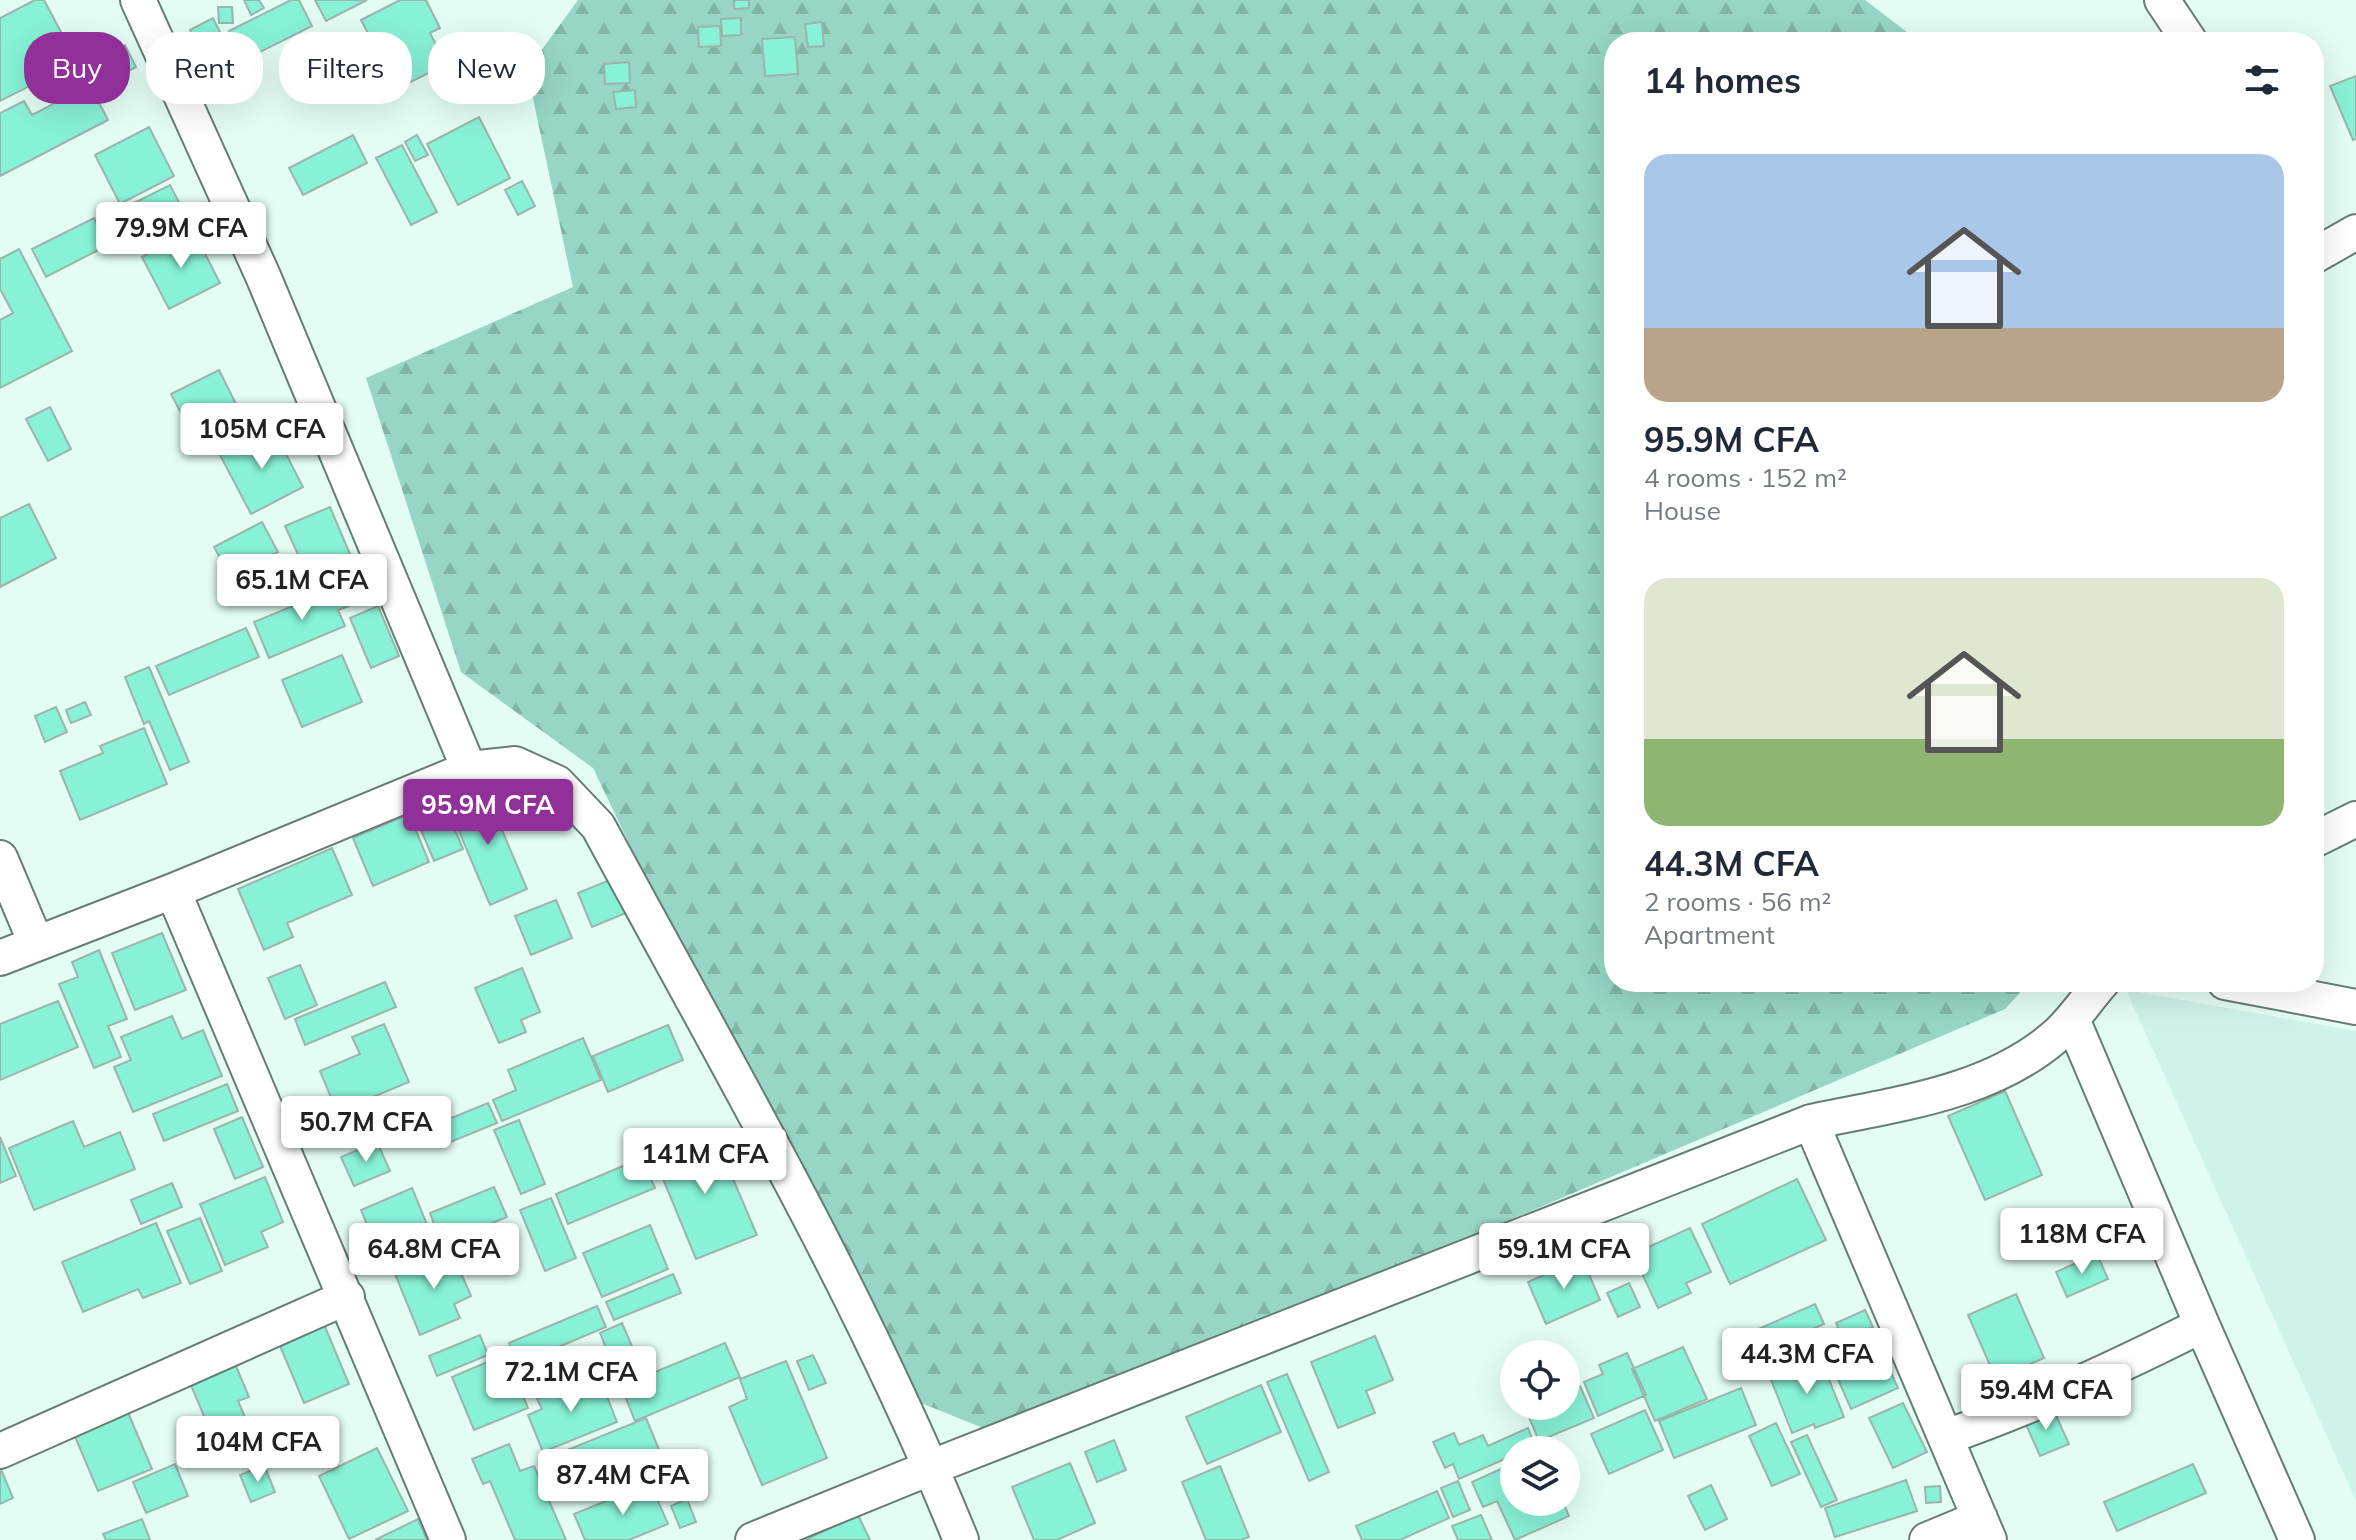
<!DOCTYPE html>
<meta charset="utf-8">
<style>
body{margin:0;font-family:Mulish,sans-serif;background:#f2f2f3;color:#1f2937;height:100vh;display:flex;flex-direction:column;font-size:30px;white-space:nowrap}
*{box-sizing:border-box;margin:0}
p{font-size:26px;color:#747a83}
.icon{flex:none;width:44px;height:44px;fill:none;stroke:currentColor;stroke-width:2;stroke-linecap:round;stroke-linejoin:round}
.map{position:relative;flex:1;overflow:hidden}
.panel{position:absolute;left:1604px;top:32px;width:720px;height:960px;display:flex;flex-direction:column;background:#fff;border-radius:32px;box-shadow:0 8px 32px #0002}
.panel>*{flex:none}
.guide{position:absolute;left:24px;top:32px;width:760px;height:72px;display:flex;gap:16px}
.buttons{position:absolute;left:1500px;top:1340px;display:grid;gap:16px}
.buttons a{display:grid;place-items:center;width:80px;height:80px;border-radius:50%;background:#fff;box-shadow:0 8px 32px #0002;font-size:40px}
.price{position:absolute;translate:-50% -68px;padding:0 18px;border-radius:8px;background:#fff;color:#222;font-size:26px;line-height:52px;filter:drop-shadow(0 2px 4px #0008)}
.price::after{content:'';position:absolute;left:50%;top:48px;width:24px;height:18px;margin-left:-12px;background:inherit;clip-path:polygon(0 0,100% 0,50% 100%)}
.price.selected{background:#903098;color:#fff}
ul{padding:0;list-style:none}
li{display:grid;align-content:center;gap:16px;height:424px;padding:0 40px}
li span{display:grid;place-items:center;height:248px;border-radius:24px;color:#555}
li>.icon{margin-inline-start:auto}
span .icon{width:144px;height:144px;fill:#fffc;stroke-width:1}
li b{font-size:34px}
h2{display:flex;justify-content:space-between;align-items:center;height:96px;padding:0 40px;font-size:34px}
.tag{padding:0 28px;border-radius:32px;background:#fff;box-shadow:0 8px 32px #0002;font-size:28px;line-height:72px}
.tag.selected{background:#903098;color:#fff}
.map>svg:first-child{display:block}
</style>
<div class="map">
<svg width="2356" height="1540" viewBox="0 0 2356 1540">
<defs>
<pattern id="forest-firs" width="22" height="20" patternUnits="userSpaceOnUse" patternTransform="scale(2)"><rect width="22" height="20" fill="#97d6c4"/><path d="M5 1l3.5 6h-7zM16 11l3.5 6h-7z" fill="#81b6a7"/></pattern>
</defs>
<rect width="100%" height="100%" fill="#e3fdf5"/>
<path fill="#d0f3e9" d="M2126,990L2356,1031V1501Z"/>
<path fill="url(#forest-firs)" d="M578,0H1865L1920,42H1614V982H2030L2005,1009L1003,1436L891,1391L593,768L461,672L366,378L573,287L527,70Z"/>
<path fill="#88f2d6" stroke="#9bb4ac" stroke-width="2" d="M35,0H44L77,62L0,101V18Z
M244,0H259L264,8L251,15Z
M291,0H299L312,26L244,60L229,31Z
M315,0H367L326,21Z
M400,0H426L440,28L430,33L446,64L397,89L361,20Z
M734,0H749V8L734,9Z
M218,7H232L233,23H219Z
M213,18L234,60L212,71L190,30Z
M741,18V35L722,36L721,19Z
M822,22L824,46L808,47L805,24Z
M720,26L721,46L699,47L698,27Z
M795,37L798,74L765,76L762,39Z
M125,45L136,67L98,87L86,65Z
M629,62L630,83L605,84L604,64Z
M2356,76V139L2353,140L2330,86Z
M90,85L108,120L0,176V113L24,101L32,115Z
M635,90L636,107L616,109L613,92Z
M479,117L510,178L458,205L427,144Z
M149,127L174,176L120,204L95,155Z
M353,135L367,163L303,195L289,168Z
M417,135L428,155L415,161L405,142Z
M402,145L437,212L411,225L376,158Z
M522,181L535,206L518,215L505,190Z
M170,185L183,210L147,228L134,203Z
M94,218L108,245L46,277L32,249Z
M193,230L220,283L169,309L142,257Z
M19,249L72,351L0,388V320L13,313L0,289V259Z
M219,370L239,410L192,434L171,394Z
M50,407L71,449L48,461L26,419Z
M272,427L303,487L251,514L220,455Z
M29,504L56,558L0,587V518Z
M330,507L359,575L316,594L285,526Z
M262,522L278,552L230,576L214,547Z
M341,586L349,606L338,610L345,626L269,658L254,622Z
M378,606L399,656L371,668L350,618Z
M246,628L259,657L169,695L156,666Z
M342,655L362,702L302,727L282,680Z
M149,667L189,762L170,770L149,721L144,724L125,677Z
M85,702L91,715L71,723L66,710Z
M56,707L67,732L45,742L35,716Z
M144,728L167,784L80,820L60,771L103,753L100,746Z
M485,790L527,889L490,905L448,805Z
M445,806L463,849L434,861L416,818Z
M409,814L429,862L373,886L353,838Z
M332,848L352,895L287,923L293,937L264,950L238,889Z
M612,879L626,913L592,927L578,893Z
M556,900L572,938L531,955L515,916Z
M162,933L186,990L135,1010L112,953Z
M99,950L127,1019L108,1026L121,1057L94,1068L59,984L78,977L72,962Z
M300,965L317,1005L285,1019L268,978Z
M522,968L540,1012L521,1020L526,1032L499,1043L475,988Z
M385,982L396,1007L305,1045L295,1019Z
M58,1001L78,1047L0,1080V1024Z
M172,1016L182,1039L203,1030L222,1076L133,1112L114,1067L131,1060L121,1037Z
M384,1024L409,1082L337,1112L320,1071L360,1054L352,1037Z
M668,1025L683,1060L608,1092L593,1056Z
M583,1038L601,1080L502,1121L493,1100L516,1090L508,1070Z
M227,1084L238,1111L164,1141L153,1114Z
M2005,1091L2042,1175L1985,1200L1948,1116Z
M488,1103L497,1123L448,1143L439,1123Z
M242,1117L263,1167L235,1179L214,1129Z
M519,1120L545,1184L521,1194L494,1130Z
M73,1121L84,1147L120,1132L135,1169L34,1210L9,1148Z
M713,1132L757,1235L696,1259L654,1157Z
M0,1137L16,1176L0,1183Z
M377,1142L390,1171L354,1186L341,1157Z
M642,1158L655,1188L568,1224L556,1194Z
M265,1177L283,1222L261,1232L268,1247L225,1265L200,1204Z
M1797,1179L1826,1240L1730,1284L1702,1224Z
M172,1183L182,1207L141,1224L131,1200Z
M494,1187L507,1217L442,1244L430,1213Z
M412,1188L435,1244L384,1266L361,1210Z
M551,1198L576,1258L545,1271L520,1210Z
M200,1218L222,1271L190,1284L167,1231Z
M156,1223L181,1283L143,1298L138,1289L83,1312L62,1262Z
M650,1225L668,1269L602,1297L583,1253Z
M1690,1228L1711,1272L1686,1283L1691,1293L1658,1308L1633,1254Z
M451,1250L471,1296L454,1304L460,1318L420,1335L395,1274Z
M2097,1254L2108,1279L2067,1297L2056,1272Z
M1582,1258L1600,1300L1546,1324L1528,1282Z
M673,1274L681,1293L614,1320L606,1302Z
M1629,1283L1640,1307L1618,1317L1607,1293Z
M2016,1294L2044,1358L1996,1379L1968,1315Z
M1815,1304L1824,1324L1792,1338L1800,1357L1762,1374L1745,1335Z
M597,1306L606,1327L518,1364L509,1343Z
M1865,1310L1873,1327L1843,1340L1836,1323Z
M323,1322L349,1384L304,1403L278,1341Z
M622,1323L643,1372L620,1382L600,1333Z
M1872,1331L1898,1388L1851,1409L1826,1352Z
M480,1335L488,1355L437,1376L429,1356Z
M1375,1336L1393,1380L1366,1391L1375,1413L1338,1428L1311,1362Z
M725,1343L740,1377L635,1421L621,1386Z
M1683,1347L1707,1399L1655,1421L1632,1369Z
M230,1352L249,1397L238,1401L255,1440L220,1454L185,1371Z
M1627,1353L1646,1395L1598,1416L1584,1382L1603,1374L1599,1365Z
M506,1354L528,1408L474,1430L452,1377Z
M813,1355L826,1383L809,1390L797,1361Z
M1820,1357L1844,1417L1815,1428L1814,1424L1792,1433L1770,1377Z
M786,1361L827,1458L762,1485L729,1407L747,1399L740,1379Z
M1287,1374L1329,1472L1309,1481L1267,1382Z
M589,1378L593,1388L602,1384L617,1422L543,1452L528,1415L542,1409L537,1399Z
M1261,1385L1281,1432L1207,1464L1186,1417Z
M1580,1386L1594,1418L1539,1441L1525,1408L1566,1406V1389L1568,1392Z
M1741,1388L1756,1425L1674,1458L1659,1421Z
M1903,1403L1927,1452L1893,1468L1869,1418Z
M2052,1407L2069,1444L2040,1456L2024,1420Z
M127,1410L152,1469L98,1491L73,1432Z
M1645,1410L1663,1450L1609,1474L1591,1434Z
M646,1418L669,1474L623,1493L605,1451L551,1473L545,1459Z
M1776,1423L1800,1474L1772,1486L1749,1436Z
M1528,1428L1535,1446L1526,1450H1514V1455L1459,1479L1453,1464L1445,1468L1433,1442L1454,1433L1459,1445L1483,1435L1488,1446Z
M1807,1435L1837,1500L1821,1507L1791,1442Z
M1114,1440L1126,1470L1097,1482L1085,1452Z
M509,1444L520,1471L534,1466L566,1540H515L490,1481L483,1484L472,1459Z
M377,1448L408,1511L349,1539L319,1476Z
M1070,1463L1095,1523L1057,1540H1034L1012,1487Z
M1514,1463V1502H1563L1569,1516L1515,1540L1497,1501L1483,1507L1472,1482Z
M175,1464L188,1496L146,1513L133,1482Z
M2193,1464L2206,1493L2117,1531L2104,1502Z
M264,1465L275,1492L251,1502L240,1475Z
M1220,1466L1249,1537L1241,1540H1206L1182,1482Z
M0,1467L13,1498L0,1504Z
M1906,1480L1917,1511L1835,1537L1825,1508Z
M1458,1481L1470,1510L1453,1517L1441,1488Z
M650,1483L668,1524L629,1540H585L574,1514Z
M1711,1485L1727,1519L1705,1530L1688,1496Z
M1940,1486L1941,1502L1926,1503L1925,1487Z
M1437,1491L1449,1518L1400,1540H1362L1356,1526Z
M687,1499L696,1522L680,1528L671,1506Z
M858,1515L870,1540H805Z
M1481,1515L1492,1540H1458L1452,1526Z
M142,1519L150,1540H106L103,1534Z
M418,1519L427,1540H375Z"/>
<g fill="none" stroke-linecap="round" stroke-linejoin="round">
<g stroke="#657d75" stroke-width="38">
<path id="minor" d="M138,0L263,276L469,769
M2162,0L2190,42
M2314,256L2356,232
M2314,840L2356,819
M0,858L36,943
M173,891L448,1540
M0,958L173,891L469,769L515,764L557,783L598,826C725,1061 861,1293 961,1540
M2225,982L2356,1007
M2072,1019L2202,1325L2297,1540
M1811,1122L1989,1540
M1946,1437C2035,1406 2118,1367 2202,1325
M0,1451L347,1297
M753,1540L932,1467L1811,1122C1895,1104 1991,1094 2058,1034C2075,1018 2087,999 2102,982
M1927,1540L1980,1518"/>
</g>
<use href="#minor" stroke="#fff" stroke-width="34"/>
</g>
</svg>
<div class="buttons">
<a><svg class="icon" aria-label="locate" viewBox="0 0 24 24"><circle cx="12" cy="12" r="6"/><path d="M12 2v4M12 18v4M2 12h4M18 12h4"/></svg></a>
<a><svg class="icon" aria-label="layers" viewBox="0 0 24 24"><path d="M12 4l9 5-9 5-9-5zM3 14l9 5 9-5"/></svg></a>
</div>
<b class="price" style="left:181px;top:270px">79.9M CFA</b>
<b class="price" style="left:262px;top:471px">105M CFA</b>
<b class="price" style="left:302px;top:622px">65.1M CFA</b>
<b class="price selected" style="left:488px;top:847px">95.9M CFA</b>
<b class="price" style="left:366px;top:1164px">50.7M CFA</b>
<b class="price" style="left:705px;top:1196px">141M CFA</b>
<b class="price" style="left:2082px;top:1276px">118M CFA</b>
<b class="price" style="left:434px;top:1291px">64.8M CFA</b>
<b class="price" style="left:1564px;top:1291px">59.1M CFA</b>
<b class="price" style="left:1807px;top:1396px">44.3M CFA</b>
<b class="price" style="left:571px;top:1414px">72.1M CFA</b>
<b class="price" style="left:2046px;top:1432px">59.4M CFA</b>
<b class="price" style="left:258px;top:1484px">104M CFA</b>
<b class="price" style="left:623px;top:1517px">87.4M CFA</b>
<div class="guide">
<a class="tag selected">Buy</a>
<a class="tag">Rent</a>
<a class="tag">Filters</a>
<a class="tag">New</a>
</div>
<section class="panel">
<h2>14 homes<svg class="icon" aria-label="filters" viewBox="0 0 24 24"><path d="M4 7h16M4 17h16"/><circle cx="9" cy="7" r="2"/><circle cx="15" cy="17" r="2"/></svg></h2>
<ul>
<li><span style="background:linear-gradient(#a9c7e8 70%,#b9a48a 0)"><svg class="icon" aria-label="home" viewBox="0 0 24 24"><path d="M3 11l9-7 9 7M6 9v11h12V9"/></svg></span><div><b>95.9M CFA</b><p>4 rooms · 152 m²</p><p>House</p></div></li>
<li><span style="background:linear-gradient(#dfe7d0 65%,#8fb573 0)"><svg class="icon" aria-label="home" viewBox="0 0 24 24"><path d="M3 11l9-7 9 7M6 9v11h12V9"/></svg></span><div><b>44.3M CFA</b><p>2 rooms · 56 m²</p><p>Apartment</p></div></li>
</ul>
</section>
</div>
